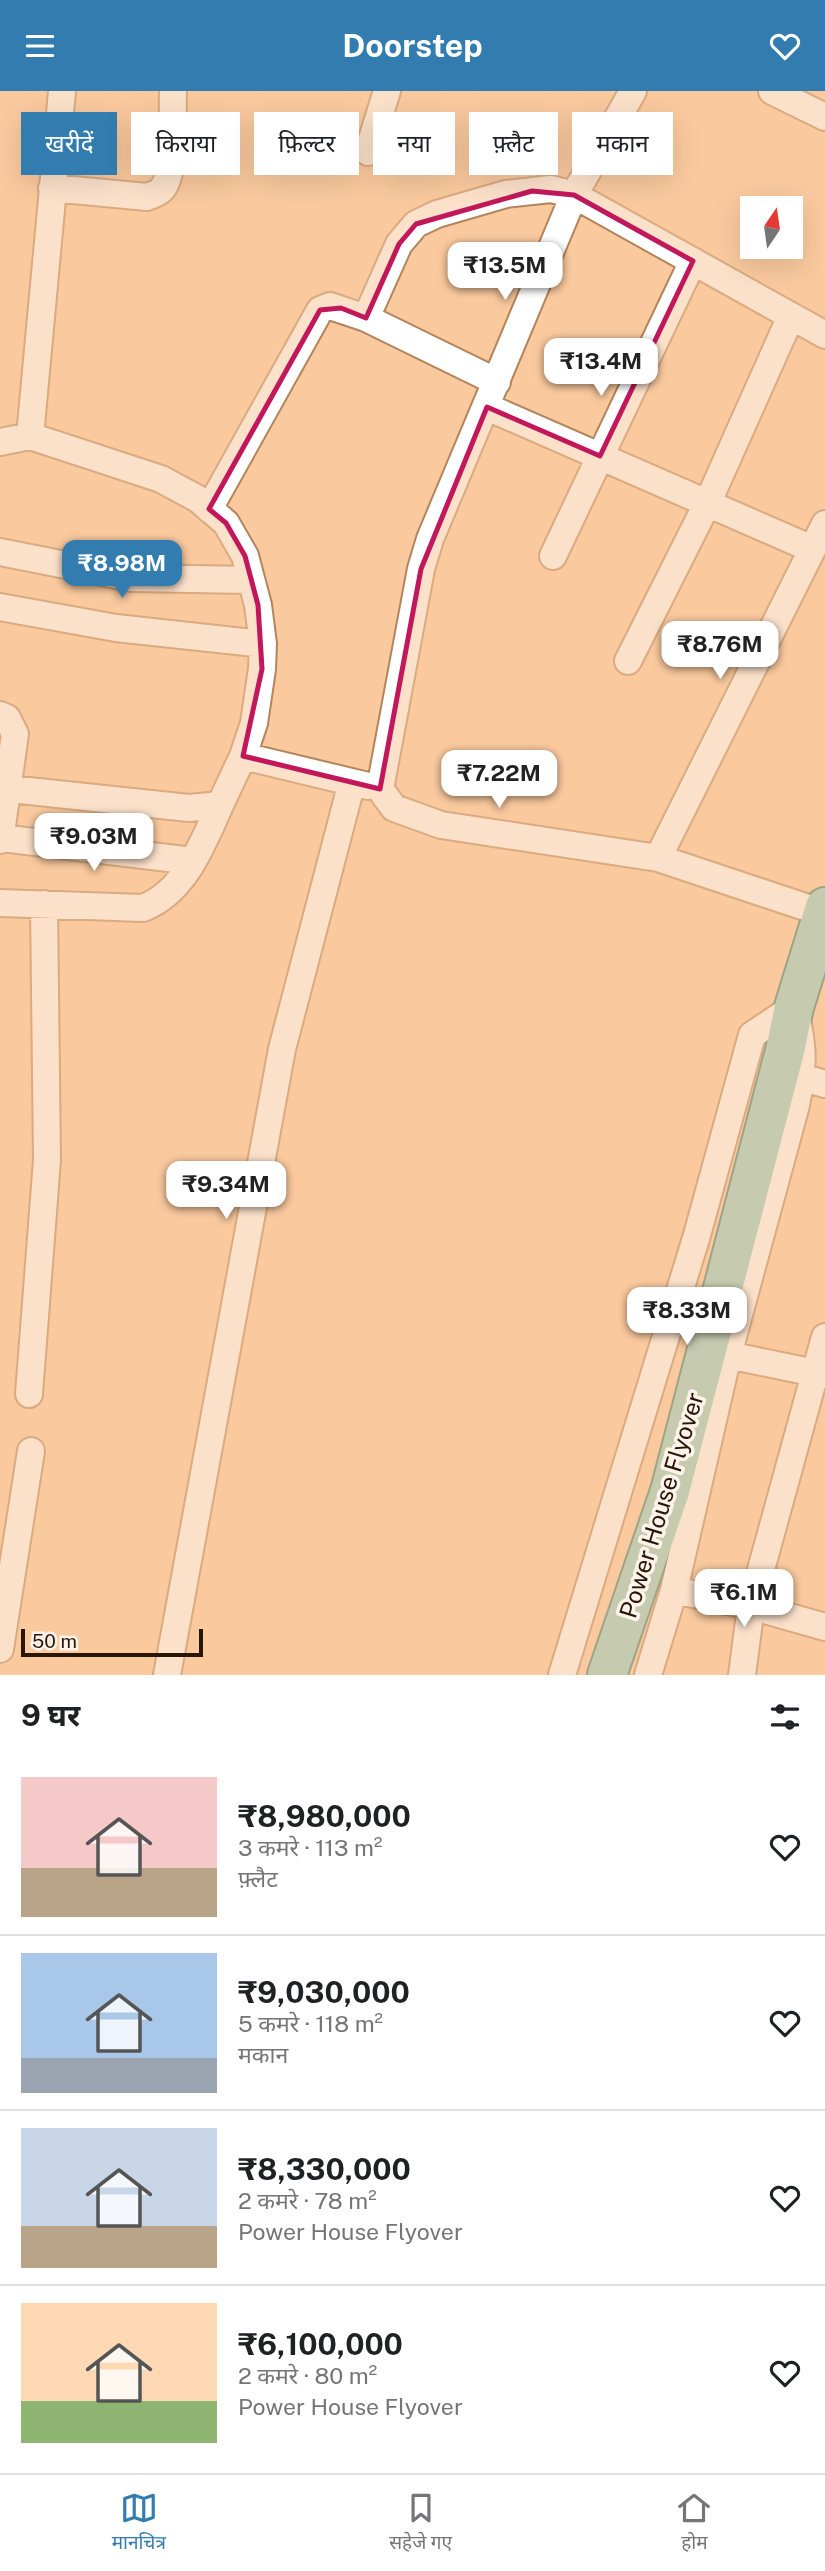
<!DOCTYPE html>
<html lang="hi">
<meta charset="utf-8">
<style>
body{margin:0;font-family:"Public Sans","Noto Sans Devanagari",sans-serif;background:#f6f6f6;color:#202124;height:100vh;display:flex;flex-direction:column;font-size:26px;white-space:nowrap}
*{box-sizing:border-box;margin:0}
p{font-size:23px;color:#757577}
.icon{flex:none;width:38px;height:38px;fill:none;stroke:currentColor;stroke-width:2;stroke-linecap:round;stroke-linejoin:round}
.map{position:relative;height:1584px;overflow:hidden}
.sheet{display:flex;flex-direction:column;background:#fff;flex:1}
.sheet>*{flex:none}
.top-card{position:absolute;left:21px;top:21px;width:784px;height:63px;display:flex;gap:14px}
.needle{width:46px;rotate:13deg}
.buttons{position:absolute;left:740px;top:105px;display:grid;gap:14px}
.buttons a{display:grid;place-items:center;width:63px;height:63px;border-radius:0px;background:#fff;box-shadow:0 7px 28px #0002;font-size:35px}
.scale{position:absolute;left:21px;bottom:18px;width:182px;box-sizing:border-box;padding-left:7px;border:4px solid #281606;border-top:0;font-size:19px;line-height:24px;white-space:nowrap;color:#281606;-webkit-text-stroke:5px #fdf3ea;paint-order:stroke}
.price{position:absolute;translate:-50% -60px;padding:0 16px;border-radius:14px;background:#fff;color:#222;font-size:23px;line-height:46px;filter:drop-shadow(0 2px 4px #0008)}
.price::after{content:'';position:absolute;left:50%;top:42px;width:21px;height:16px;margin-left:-10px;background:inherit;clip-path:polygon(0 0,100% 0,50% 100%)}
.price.current{background:#327caf;color:#fff}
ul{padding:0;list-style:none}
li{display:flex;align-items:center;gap:21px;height:175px;padding:0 21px}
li+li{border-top:2px solid #e0e0e0}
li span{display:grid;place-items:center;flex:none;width:196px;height:140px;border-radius:0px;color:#555}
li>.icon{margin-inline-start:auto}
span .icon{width:84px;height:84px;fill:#fffc;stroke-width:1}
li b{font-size:30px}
h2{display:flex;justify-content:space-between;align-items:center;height:84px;padding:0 21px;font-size:30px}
.tag{padding:0 24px;border-radius:0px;background:#fff;box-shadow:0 7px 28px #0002;font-size:24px;line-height:63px}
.tag.current{background:#327caf;color:#fff}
header{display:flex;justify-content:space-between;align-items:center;height:91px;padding:0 21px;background:#327caf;color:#fff;font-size:32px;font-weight:700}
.tab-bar{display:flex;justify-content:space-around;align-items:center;height:98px;border-top:2px solid #e0e0e0;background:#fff;font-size:19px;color:#757577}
.tab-bar a{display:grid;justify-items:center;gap:4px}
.tab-bar .current{color:#327caf}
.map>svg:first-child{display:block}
</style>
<header><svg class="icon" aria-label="menu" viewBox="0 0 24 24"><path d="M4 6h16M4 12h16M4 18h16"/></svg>Doorstep<svg class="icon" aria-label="heart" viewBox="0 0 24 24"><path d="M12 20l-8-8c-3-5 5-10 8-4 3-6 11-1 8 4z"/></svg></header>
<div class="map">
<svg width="825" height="1584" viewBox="0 0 825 1584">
<rect width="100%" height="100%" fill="#fac99e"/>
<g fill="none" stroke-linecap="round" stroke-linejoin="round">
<g stroke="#b3855c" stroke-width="30">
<path id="street" d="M633,0L574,104L430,448L421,478L380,698L394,717L441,734L658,767L823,822
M772,0L825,26
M368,61L387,0
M52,97L147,106C152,104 159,102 162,98C176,83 172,22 173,0
M366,227L497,291
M487,316L812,458
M30,345L62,0
M0,351L30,345L161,388L198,408L226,432L245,465L258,514L263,553L262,578L254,632L243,665L220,714L189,717L0,697
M209,418L320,219L330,215L366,227L399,153L416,133L437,123L506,103L551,98L574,104L825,244
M0,461L131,487L251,489
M553,465L693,170
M0,516L116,537L263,553
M628,570L708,411L791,225
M0,624L7,627L15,643L0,749
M243,665L368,695
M0,747L193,770
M658,767L825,433
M0,812L143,817C185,801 203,752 220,714
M801,986L825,993
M728,1264L825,1284
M29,1303L47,1069L44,813
M674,1499L751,1515L825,1536
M0,1558L31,1360
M167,1584L282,958L352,691
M562,1584L697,1144L752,944L794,916C804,956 804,974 796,1014L728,1264L674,1499L648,1584
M742,1584L751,1515L825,1246"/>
</g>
<g stroke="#327768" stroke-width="42">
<path id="primary" d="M607,1584L670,1400L785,960L794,916L825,816"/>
</g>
<use href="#street" stroke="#fff" stroke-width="26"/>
<use href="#primary" stroke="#88cdc4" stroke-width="38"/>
</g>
<path d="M0 0H825V1584H0ZM532,100L574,104L693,170L600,365L487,316L421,478L380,698L243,665L262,578L258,514L245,465L226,432L209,418L320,219L341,217L366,227L399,153L416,133Z" fill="#fac99e" fill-opacity=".55" fill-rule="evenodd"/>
<path fill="none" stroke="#c2185b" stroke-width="5" stroke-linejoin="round" d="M532,100L574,104L693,170L600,365L487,316L421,478L380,698L243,665L262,578L258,514L245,465L226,432L209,418L320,219L341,217L366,227L399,153L416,133Z"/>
<g text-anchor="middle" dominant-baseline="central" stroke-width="7" stroke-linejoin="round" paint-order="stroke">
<g font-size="24" fill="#281606" stroke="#fdf3ea">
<text transform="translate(661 1414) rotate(-73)">Power House Flyover</text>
</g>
</g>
</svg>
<div class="buttons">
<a><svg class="needle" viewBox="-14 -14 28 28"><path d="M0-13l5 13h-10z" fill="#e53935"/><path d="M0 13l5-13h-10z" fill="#757577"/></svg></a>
</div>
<div class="scale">50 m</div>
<b class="price" style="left:505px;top:211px">₹13.5M</b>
<b class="price" style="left:601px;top:307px">₹13.4M</b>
<b class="price current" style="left:122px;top:509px">₹8.98M</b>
<b class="price" style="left:720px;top:590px">₹8.76M</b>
<b class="price" style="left:499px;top:719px">₹7.22M</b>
<b class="price" style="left:94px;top:782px">₹9.03M</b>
<b class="price" style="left:226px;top:1130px">₹9.34M</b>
<b class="price" style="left:687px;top:1256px">₹8.33M</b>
<b class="price" style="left:744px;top:1538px">₹6.1M</b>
<div class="top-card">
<a class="tag current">खरीदें</a>
<a class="tag">किराया</a>
<a class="tag">फ़िल्टर</a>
<a class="tag">नया</a>
<a class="tag">फ़्लैट</a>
<a class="tag">मकान</a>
</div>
</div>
<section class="sheet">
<h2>9 घर<svg class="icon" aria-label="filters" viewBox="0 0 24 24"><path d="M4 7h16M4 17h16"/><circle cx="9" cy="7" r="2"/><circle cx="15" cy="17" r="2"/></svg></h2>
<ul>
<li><span style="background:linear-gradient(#f6c9c9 65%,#b9a48a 0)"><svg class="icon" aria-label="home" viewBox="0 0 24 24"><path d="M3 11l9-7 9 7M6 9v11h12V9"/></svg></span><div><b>₹8,980,000</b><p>3 कमरे · 113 m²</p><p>फ़्लैट</p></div><svg class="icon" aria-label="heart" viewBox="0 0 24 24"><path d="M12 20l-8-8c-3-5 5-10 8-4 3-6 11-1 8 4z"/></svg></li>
<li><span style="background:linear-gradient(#a9c7e8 75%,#9aa5b1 0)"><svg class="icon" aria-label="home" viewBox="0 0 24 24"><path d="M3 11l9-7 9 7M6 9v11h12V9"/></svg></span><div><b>₹9,030,000</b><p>5 कमरे · 118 m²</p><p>मकान</p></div><svg class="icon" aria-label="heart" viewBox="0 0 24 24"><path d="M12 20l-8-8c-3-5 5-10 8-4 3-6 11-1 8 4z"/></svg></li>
<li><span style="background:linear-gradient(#c9d6e8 70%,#b9a48a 0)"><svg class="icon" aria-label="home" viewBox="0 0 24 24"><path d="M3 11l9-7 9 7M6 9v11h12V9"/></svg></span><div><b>₹8,330,000</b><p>2 कमरे · 78 m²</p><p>Power House Flyover</p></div><svg class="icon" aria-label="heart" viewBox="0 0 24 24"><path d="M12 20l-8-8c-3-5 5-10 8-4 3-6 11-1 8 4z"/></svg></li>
<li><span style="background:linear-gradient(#ffd9b3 70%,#8fb573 0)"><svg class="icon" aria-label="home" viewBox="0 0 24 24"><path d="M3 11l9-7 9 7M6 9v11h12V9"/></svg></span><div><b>₹6,100,000</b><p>2 कमरे · 80 m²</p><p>Power House Flyover</p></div><svg class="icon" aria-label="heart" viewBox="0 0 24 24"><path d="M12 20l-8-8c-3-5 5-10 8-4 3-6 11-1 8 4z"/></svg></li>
</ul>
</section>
<nav class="tab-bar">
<a class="current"><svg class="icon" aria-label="map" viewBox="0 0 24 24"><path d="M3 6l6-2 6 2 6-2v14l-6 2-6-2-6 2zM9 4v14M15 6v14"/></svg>मानचित्र</a>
<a><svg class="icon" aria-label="saved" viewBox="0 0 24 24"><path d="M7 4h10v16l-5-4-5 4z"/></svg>सहेजे गए</a>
<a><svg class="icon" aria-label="home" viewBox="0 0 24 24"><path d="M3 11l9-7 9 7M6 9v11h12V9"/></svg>होम</a>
</nav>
